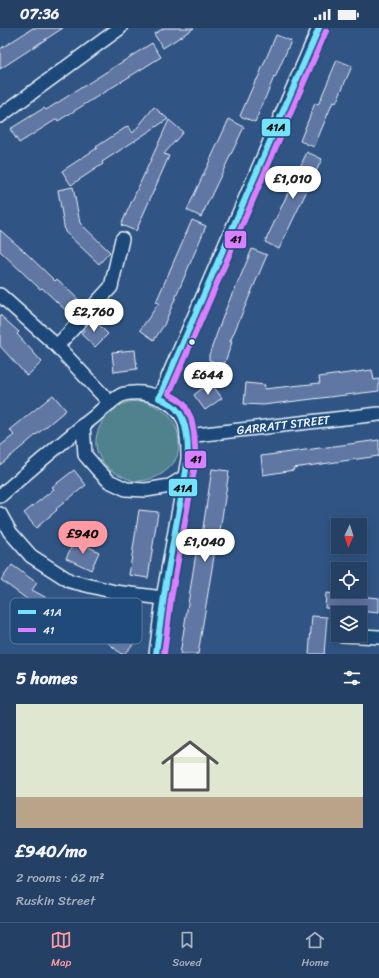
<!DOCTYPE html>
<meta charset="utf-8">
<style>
body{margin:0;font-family:Sriracha,sans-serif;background:#304b6d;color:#f1f3f6;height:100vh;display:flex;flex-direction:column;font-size:15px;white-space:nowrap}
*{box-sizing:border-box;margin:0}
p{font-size:13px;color:#a3afbf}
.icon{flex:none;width:22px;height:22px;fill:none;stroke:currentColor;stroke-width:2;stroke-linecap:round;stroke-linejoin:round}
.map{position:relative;height:626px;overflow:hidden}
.drawer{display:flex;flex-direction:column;background:#244064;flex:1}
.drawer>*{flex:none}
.needle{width:26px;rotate:184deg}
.buttons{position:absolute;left:331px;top:490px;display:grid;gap:8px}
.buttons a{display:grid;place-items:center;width:36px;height:36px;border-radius:0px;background:#244064;box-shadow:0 2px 10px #0003,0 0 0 1px #415978;font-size:20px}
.price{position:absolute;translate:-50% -34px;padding:0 9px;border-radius:14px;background:#fff;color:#222;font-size:13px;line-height:26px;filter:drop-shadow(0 1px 2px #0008)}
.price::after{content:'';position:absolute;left:50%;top:24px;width:12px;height:9px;margin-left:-6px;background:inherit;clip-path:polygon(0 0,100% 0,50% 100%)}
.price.active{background:#ff9aa2;color:#111}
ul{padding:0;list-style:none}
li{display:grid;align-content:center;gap:8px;height:212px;padding:0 16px}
li span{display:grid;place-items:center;height:124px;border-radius:0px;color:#555}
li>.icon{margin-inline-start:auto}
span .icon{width:72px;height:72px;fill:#fffc;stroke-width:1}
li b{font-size:17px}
h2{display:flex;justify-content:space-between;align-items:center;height:48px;padding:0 16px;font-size:17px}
.status{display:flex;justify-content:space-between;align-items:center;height:28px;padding:0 20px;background:#244064;direction:ltr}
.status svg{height:11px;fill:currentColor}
.dock{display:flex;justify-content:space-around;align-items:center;height:56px;border-top:1px solid #415978;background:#244064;font-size:11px;color:#a3afbf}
.dock a{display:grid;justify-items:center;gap:2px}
.dock .active{color:#ff9aa2}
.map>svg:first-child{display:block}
</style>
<div class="status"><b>07:36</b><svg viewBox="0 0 49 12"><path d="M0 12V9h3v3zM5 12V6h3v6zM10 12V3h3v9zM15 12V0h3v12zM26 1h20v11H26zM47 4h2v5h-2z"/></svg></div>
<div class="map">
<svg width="379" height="626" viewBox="0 0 379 626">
<rect width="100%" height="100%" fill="#305585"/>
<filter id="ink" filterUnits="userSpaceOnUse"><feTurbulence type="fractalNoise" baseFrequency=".025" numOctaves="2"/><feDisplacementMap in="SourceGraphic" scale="8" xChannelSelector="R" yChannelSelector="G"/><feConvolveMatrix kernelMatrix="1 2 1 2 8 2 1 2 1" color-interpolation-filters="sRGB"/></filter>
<g filter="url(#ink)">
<path fill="#50828d" stroke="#9cbac2" d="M144,373C153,377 164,381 170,389C181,402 183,427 170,439C160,449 147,454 134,453C130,452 126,450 122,448C96,437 87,412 106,389C112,383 120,376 129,374C134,373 139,374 144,373Z"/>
<path fill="#6176a3" stroke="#e8f1f8" d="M33,0H63L0,41V21Z
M164,0H194L163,20L154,6Z
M276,7L291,13L275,50L274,49L255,94L240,88L256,51L257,52Z
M152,15L161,29L58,93L57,91L19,115L10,101L44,80L46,82Z
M337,32L352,38L336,75L333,74L314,119L300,113L315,75L318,77Z
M154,79L168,91L102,134L103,136L71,157L62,143L97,120L96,119L128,98L133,105Z
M229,91L244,99L201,189L187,182Z
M169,92L183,104L164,126L169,128L136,203L121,197Z
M307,124L322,131L279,221L265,214Z
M73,159L80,195L110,224L99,236L65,204L58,162Z
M192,192L206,198L164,297L154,312L140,302L159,275L156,274Z
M0,202L24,223L55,253L57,251L84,277L73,289L42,260L40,261L0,223Z
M252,221L267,227L230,314H232L224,337L209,332V327L225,283L233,264H234Z
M0,287L19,304L17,306L42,334L27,348L0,318Z
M93,291L108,306L95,319L81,306L85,301L84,300Z
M135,322L137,341L114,344L112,324Z
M372,342L374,352L379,351V363L263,377L244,376L246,355L265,357L264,361L320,355L319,349Z
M210,354L222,370L205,382L194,367Z
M53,367L66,382L0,437V418L14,407L10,402Z
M379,412V428L293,440L294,442L263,447L261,428Z
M212,441L229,443L217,523L215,522L198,626H180L196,525L199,526Z
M74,442L86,457L56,481L57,482L36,500L24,485L54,461L52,459Z
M139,482L158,484L148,550L129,547Z
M75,512L99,524L91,542L66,530Z
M12,537L37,555L32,562L69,582L72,574L105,585L136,613L124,626H121L94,602L59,590L55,597L27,581L31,574L1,552Z
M326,565L379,570V585L325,580Z
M312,588L327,589L324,626H309Z"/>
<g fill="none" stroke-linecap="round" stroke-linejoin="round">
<g stroke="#e8f1f8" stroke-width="16">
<g id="street">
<path d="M0,88L120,0"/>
<path d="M0,267L57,318L110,375"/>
<path d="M57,318L111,259L122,211"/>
<path d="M159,370L319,0"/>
<path d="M83,397L85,427L98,442L109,453L126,461L146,462L170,458L186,448"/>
<path id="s1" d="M187,408L379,386"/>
<path d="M0,468C31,441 62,414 95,388C101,382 117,368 124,366C146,361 174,371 184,392C188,403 188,419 188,431L163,570L156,626"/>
<path d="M0,486L10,504L31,528L70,553L115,564L163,570"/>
<path d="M342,607L379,609"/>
</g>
</g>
<use href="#street" stroke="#1f4a7a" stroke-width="13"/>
<g stroke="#1f4a7a" stroke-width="9">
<path id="bus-1" d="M156,626C160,596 164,566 169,536C173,516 176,496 180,476C185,448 193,419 183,392C179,380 170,375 159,370L319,0"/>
</g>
<g stroke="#1f4a7a" stroke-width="9">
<path id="bus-2" d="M164,626L171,571L196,432L194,405L191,390L184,376L178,371L169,366L326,3"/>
</g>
<use href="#bus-1" stroke="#73e2fa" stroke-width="6"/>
<use href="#bus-2" stroke="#d880ff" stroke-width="6"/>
</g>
</g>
<circle fill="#e8f1f8" stroke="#1f4a7a" stroke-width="1.5" cx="192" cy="314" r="3.5"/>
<g text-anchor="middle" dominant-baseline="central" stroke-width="3" stroke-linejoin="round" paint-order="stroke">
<g font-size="12" fill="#e8f1f8" stroke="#1f4a7a">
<text stroke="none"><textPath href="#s1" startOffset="97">GARRATT STREET</textPath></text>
</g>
</g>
<rect x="10" y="570" width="132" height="46" rx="6" fill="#1f4a7a" stroke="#5b7ca0" stroke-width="1"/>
<rect x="18" y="582" width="18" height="4" fill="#73e2fa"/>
<rect x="18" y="600" width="18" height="4" fill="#d880ff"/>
<g font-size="11" fill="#e8f1f8">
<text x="43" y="588">41A</text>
<text x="43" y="606">41</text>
</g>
<g stroke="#1f4a7a" stroke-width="1.5">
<rect x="261" y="90" width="30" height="19" rx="4" fill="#73e2fa"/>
<rect x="224" y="202" width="23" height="19" rx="4" fill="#d880ff"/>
<rect x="184" y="422" width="23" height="19" rx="4" fill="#d880ff"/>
<rect x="168" y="450" width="30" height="19" rx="4" fill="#73e2fa"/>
</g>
<g font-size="11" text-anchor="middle" font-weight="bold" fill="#111">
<text x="276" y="103">41A</text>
<text x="236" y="215">41</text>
<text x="196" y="435">41</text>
<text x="183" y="464">41A</text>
</g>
</svg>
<div class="buttons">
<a><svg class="needle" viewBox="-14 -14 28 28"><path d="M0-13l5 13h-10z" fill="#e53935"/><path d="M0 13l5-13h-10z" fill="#a3afbf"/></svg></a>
<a><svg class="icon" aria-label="locate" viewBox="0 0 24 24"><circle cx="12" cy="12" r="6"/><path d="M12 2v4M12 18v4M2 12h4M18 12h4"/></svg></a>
<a><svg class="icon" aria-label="layers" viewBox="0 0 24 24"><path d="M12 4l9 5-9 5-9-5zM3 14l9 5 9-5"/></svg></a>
</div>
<b class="price" style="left:293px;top:172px">£1,010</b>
<b class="price" style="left:94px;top:305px">£2,760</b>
<b class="price" style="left:208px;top:368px">£644</b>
<b class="price active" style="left:83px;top:527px">£940</b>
<b class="price" style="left:205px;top:535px">£1,040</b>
</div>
<section class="drawer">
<h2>5 homes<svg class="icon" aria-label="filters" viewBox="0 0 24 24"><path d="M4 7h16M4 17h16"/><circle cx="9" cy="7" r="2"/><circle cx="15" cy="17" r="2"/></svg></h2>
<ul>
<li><span style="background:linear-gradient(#dfe7d0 75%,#b9a48a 0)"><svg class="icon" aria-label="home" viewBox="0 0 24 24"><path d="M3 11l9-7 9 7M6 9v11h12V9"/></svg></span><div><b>£940/mo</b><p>2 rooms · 62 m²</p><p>Ruskin Street</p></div></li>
</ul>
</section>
<nav class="dock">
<a class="active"><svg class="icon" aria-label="map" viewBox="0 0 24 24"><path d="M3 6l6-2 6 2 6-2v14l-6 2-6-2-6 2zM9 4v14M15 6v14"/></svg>Map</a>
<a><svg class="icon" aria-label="saved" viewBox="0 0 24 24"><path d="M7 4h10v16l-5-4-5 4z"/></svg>Saved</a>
<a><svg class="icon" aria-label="home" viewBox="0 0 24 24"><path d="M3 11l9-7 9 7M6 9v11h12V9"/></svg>Home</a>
</nav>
